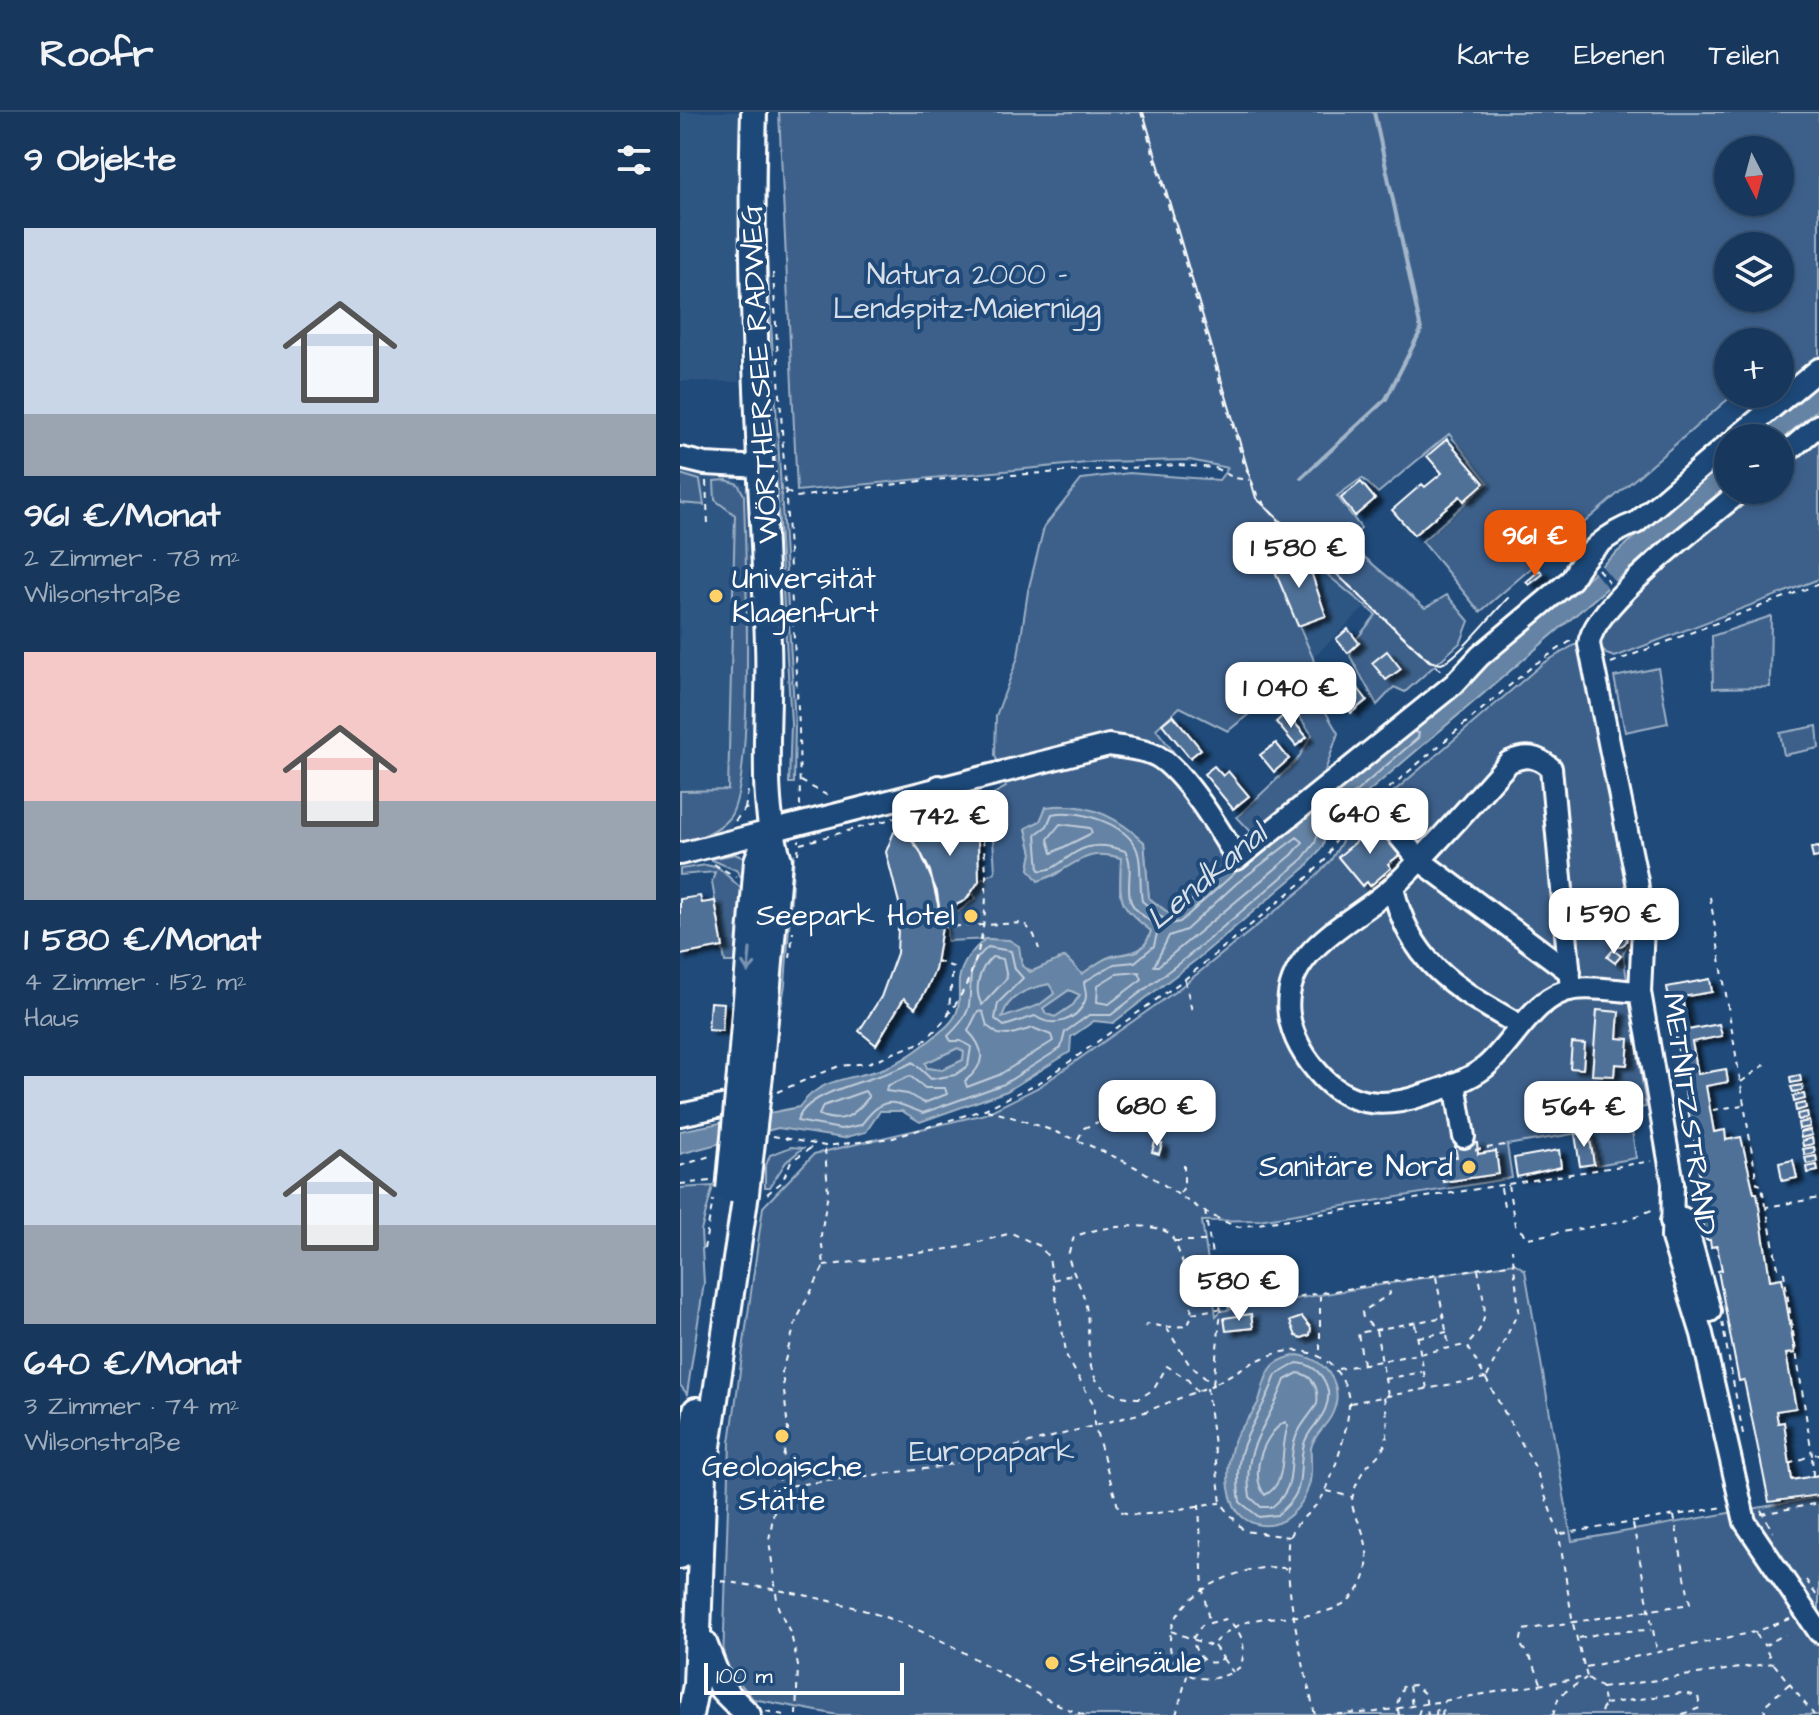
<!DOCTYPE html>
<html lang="de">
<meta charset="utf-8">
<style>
body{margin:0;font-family:"Architects Daughter",sans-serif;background:#203f62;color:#f1f3f6;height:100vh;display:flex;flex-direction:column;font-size:30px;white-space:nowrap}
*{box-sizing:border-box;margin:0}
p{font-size:26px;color:#9eacbb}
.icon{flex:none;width:44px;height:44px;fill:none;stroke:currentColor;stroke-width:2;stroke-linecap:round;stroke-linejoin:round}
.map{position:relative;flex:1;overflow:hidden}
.panel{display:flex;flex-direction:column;background:#17385c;width:680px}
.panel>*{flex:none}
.needle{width:52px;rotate:174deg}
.controls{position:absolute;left:1034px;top:24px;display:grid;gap:16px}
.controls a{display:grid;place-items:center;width:80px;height:80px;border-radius:50%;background:#17385c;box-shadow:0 4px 12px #0003,0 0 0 2px #365272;font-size:40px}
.scale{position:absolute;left:24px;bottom:20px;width:200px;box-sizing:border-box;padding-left:8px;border:4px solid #fff;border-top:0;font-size:22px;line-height:28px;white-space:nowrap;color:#fff;-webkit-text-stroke:6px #1f4a7a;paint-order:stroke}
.price{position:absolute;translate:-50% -68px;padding:0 18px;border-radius:16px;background:#fff;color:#222;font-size:26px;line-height:52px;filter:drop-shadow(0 2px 4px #0008)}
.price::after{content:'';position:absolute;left:50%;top:48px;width:24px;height:18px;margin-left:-12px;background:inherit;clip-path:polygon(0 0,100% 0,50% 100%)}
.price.current{background:#ea580c;color:#fff}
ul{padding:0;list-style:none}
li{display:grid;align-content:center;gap:16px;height:424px;padding:0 24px}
li span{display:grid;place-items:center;height:248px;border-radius:0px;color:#555}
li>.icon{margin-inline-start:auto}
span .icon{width:144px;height:144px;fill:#fffc;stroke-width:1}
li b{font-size:34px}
h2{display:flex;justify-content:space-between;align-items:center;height:96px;padding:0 24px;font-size:34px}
header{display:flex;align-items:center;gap:48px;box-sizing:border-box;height:112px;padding:0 40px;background:#17385c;border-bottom:2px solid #365272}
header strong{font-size:38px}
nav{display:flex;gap:44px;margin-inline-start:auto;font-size:28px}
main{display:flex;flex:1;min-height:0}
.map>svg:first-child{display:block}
</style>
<header>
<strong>Roofr</strong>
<nav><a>Karte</a><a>Ebenen</a><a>Teilen</a></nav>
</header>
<main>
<section class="panel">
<h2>9 Objekte<svg class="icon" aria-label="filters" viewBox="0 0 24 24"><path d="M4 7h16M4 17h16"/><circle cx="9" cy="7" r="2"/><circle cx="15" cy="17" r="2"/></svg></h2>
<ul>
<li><span style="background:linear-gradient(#c9d6e8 75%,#9aa5b1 0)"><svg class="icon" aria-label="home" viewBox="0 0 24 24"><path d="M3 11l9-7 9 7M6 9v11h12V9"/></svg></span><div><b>961 €/Monat</b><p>2 Zimmer · 78 m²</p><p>Wilsonstraße</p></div></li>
<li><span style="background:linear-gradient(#f6c9c9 60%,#9aa5b1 0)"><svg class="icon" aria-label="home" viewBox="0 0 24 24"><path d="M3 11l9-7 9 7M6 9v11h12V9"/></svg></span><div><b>1 580 €/Monat</b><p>4 Zimmer · 152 m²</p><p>Haus</p></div></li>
<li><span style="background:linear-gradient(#c9d6e8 60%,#9aa5b1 0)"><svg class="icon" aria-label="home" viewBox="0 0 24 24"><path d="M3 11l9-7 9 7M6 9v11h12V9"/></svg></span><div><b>640 €/Monat</b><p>3 Zimmer · 74 m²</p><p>Wilsonstraße</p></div></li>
</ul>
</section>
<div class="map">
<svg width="1139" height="1603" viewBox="0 0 1139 1603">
<defs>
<filter id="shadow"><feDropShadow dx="7" dy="4" stdDeviation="2" flood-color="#0009"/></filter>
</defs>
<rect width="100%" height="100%" fill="#1f4a7a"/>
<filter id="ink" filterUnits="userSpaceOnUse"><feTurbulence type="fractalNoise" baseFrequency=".0125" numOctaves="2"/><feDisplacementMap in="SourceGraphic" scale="16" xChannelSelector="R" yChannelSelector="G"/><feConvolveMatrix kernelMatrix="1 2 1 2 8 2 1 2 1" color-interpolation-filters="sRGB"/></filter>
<g filter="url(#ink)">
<path fill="#2e5683" d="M0,0H59V270L0,269Z
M0,357L48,362L67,374L72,576L71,656L65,697L47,718L0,742Z
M609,430L656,468L684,496L633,546L589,445Z"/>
<path fill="#3c618b" stroke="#9eb0c5" stroke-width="2" fill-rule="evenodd" d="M82,0H88L86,127L115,612L114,671H109L111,612L82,128Z
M99,0H1139V245L1100,274V230H1048V282H1054L800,500L742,429L808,371L769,322L698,381L682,366L657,384L681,416L670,433L745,496L767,483L789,509L781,530L725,580L714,575L697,593L670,544L675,529L696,503L609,431L590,445L633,546L645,599L658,621L642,668L574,723L557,705L617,648L632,623L600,577L548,619L500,595L476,617L570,740L546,757L493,805L469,786L464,730L361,709L346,717L352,741L349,757L374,764C399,745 410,737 441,746L440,782L471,819C463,844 452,839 432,844C422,847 414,856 404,861C391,867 354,862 342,854V846L312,827L267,829V800L272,798L275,802L296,786L292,781L299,769L315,760L313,726L306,693L315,681L326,675L315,643L316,604L338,545L348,479L364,415L402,367L449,361L539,368L548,356L510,348L417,350L117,379ZM1048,38H1100V90H1048ZM1048,134H1100V186H1048Z
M1139,321V467L935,545L926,542L915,526L917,515L1072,378H1100V354Z
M0,362L20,368L24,393L0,391Z
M46,368L58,372L64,383C65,438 76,673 49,706C37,720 17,727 0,731V679L48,678L55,403L35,388L34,369Z
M1091,504L1090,575L1033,576L1032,524Z
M896,532L902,537L950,769L955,823L943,841L966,995L949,998L956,1046L917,1053L911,1019L827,1033L832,1066L579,1108L522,1109L536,1204L541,1199L834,1151L845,1158L892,1429L1139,1385V1603H158L73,1587L43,1551L50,1330L83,1095L134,1042L305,1002L359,975L496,879L625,775L651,748L668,719L862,552Z
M978,556L988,611L945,620L934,565Z
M1137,614L1139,636L1104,643L1100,621Z
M55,742L66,747L69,776L56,758L30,747Z
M114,743L105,873L94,936L110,746Z
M26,753L39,756L64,779L61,850H45L32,770L35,760L0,763V757Z
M369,872L375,881L359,894L322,906C327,883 348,876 369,872Z
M389,878L400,882L393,893L375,905L366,902L363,896Z
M278,936L284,940L283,948L262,958L247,956L245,951Z
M111,1035L123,1036L106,1050L90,1075H85V1056L90,1043Z
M33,1074L21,1119L24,1171L7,1282L0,1273V1076Z"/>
<path fill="#6583a4" stroke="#a3b5c8" stroke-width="2" fill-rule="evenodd" d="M1139,267V296L1100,329L1070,326Z
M1048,345V373L647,715L643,734L626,755L516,848L433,911L414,909L391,925L390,940L327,979L240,1010L222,999H200L186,1020L163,1026L98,1016L0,1042V1019L119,995C144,961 178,969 212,953C232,944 251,928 267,914C283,899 278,887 279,868C281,851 293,838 305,827L329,828L339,834L342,854L350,860L385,845L402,862C411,856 420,848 430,845C450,839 463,847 471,819C436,792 440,788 441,746C399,734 393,759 358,769L349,757L352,741L346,716L360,709L366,695C404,689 437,704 464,730L469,786L494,805L546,757L816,544ZM369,872L375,881L359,893L322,906C327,883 349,876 369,872ZM389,878L400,883L393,893L375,905L366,902L363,896ZM278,936L284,940L283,948L262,958L247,956L245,951Z
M617,1243C644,1246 665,1272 653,1300C648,1314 634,1321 631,1336C630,1348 633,1361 629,1373C623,1396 601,1419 576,1412C543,1403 544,1353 555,1327C561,1314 572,1304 578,1291C583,1279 584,1262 595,1252C601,1247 609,1245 617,1243Z"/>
<path fill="#1f4a7a" d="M919,451L937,472L929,478L912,457Z"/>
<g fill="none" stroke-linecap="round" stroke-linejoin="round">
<path stroke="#c1cddb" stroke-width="2" d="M380,712L410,716L412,721L372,741L368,727Z
M617,725L623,730L612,743L478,854H474L489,824L506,818L557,771Z
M557,759L500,810L490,812L462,789C459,773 463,745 454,732C440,710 397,697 372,702L367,714L356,722L359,758C385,762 392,719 445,739C455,753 445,774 451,790C456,802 471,807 478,817L474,834L455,850L434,852L404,870C404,876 408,881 405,889C396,910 372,916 355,904L324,914L315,907L318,891L343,866L335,857L331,839L308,835C284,856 293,866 289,893C287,905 276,916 268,924L271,929H281L291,935L288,954L275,963L251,967L233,950C202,969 128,975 117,1009L161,1017L181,1013C204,982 211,989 243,1001L324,972L381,936L385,920L409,903H431L444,893L511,842L620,750L635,731L641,710L738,626L739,621L734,620
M312,845L323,847L327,866L302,893C293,878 299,857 312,845Z
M459,860L462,867L429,892L417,890L418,873L436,862Z
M298,899L303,900L307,914L318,922L328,923L353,916L371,923L373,929L319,963L287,975L285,969C306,953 306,937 288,919Z
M230,964L245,976H265L267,982L244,991L228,982L206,979L207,974Z
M185,979L189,985C174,1003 164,1013 139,1003L143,994Z
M617,1251C638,1252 654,1274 646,1295C642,1309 628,1317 624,1332C616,1364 629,1378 597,1403L579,1405L560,1390C550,1330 578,1314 596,1263Z
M618,1261C634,1263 639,1278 637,1292C629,1305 618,1315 614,1331C608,1357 617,1375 592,1395H581L570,1385C561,1334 589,1313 605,1268Z
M605,1310L608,1314C599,1337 609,1371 585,1383C568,1363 584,1321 605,1310Z"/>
<path stroke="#a3b5c8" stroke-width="4" d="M621,366L706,287L741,218L694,0"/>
</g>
<path fill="#507197" stroke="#fff" stroke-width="2" filter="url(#shadow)" d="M767,327L804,371L784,389L780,384L734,423L712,398L742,372L745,375L762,361L747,344Z
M681,370L695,387L675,404L661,386Z
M607,441L616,460L630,457L646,504L618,514L589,445Z
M860,458L863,462L849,473L846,470Z
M668,517L679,531L668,541L656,527Z
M707,539L721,557L706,568L692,551Z
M677,575L687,588L671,601L661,587Z
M606,601L627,625L616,634L596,610Z
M493,603L521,637L510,646L482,612Z
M596,631L609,647L594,660L580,643Z
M534,654L543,664L548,659L569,684L553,697L524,662Z
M285,699L298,730L299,769L286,788L260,801L250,759L240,739L227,723L230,718Z
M697,712L722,741L708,752L711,756L690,774L687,770L682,774L658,745Z
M214,720L231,726L240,739L257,780L262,815L255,858L246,879L235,896L224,886L196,933L179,919L201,885L217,841L219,791L206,740Z
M1139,735V745L1133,746L1131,736Z
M20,784L22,791L35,789L43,835L0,843V787Z
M931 826a8 8 0 1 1 16 0a8 8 0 1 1-16 0Z
M933,838L941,844L935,851L927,845Z
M1030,867L1032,880L1002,885L1008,918L1039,912L1042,924L1012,930L1018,962L1046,957L1048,970L1026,974L1034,1020L1045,1018L1046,1028L1061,1025L1074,1081H1077L1090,1168L1102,1166L1115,1241L1106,1242L1116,1296L1096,1299L1098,1311L1104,1310L1112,1368L1139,1363V1383L1089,1390L1064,1268L1059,1269L1038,1159L1042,1158L1037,1134L1031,1135L1030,1128H1026L1019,1092L1024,1090L987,875Z
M30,890L44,891L42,919L28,918Z
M917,898L939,900L937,926L949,927L947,953L935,952L934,964L912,963Z
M892,931L905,932L903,957L890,956Z
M1120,963L1121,969L1111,971L1110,965Z
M1122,973L1123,978L1113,980L1111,975Z
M1124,982L1125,987L1114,990L1113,984Z
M1125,991L1126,996L1116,999L1115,993Z
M1127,1000L1128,1006L1118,1008L1117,1002Z
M1129,1009L1130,1015L1119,1017L1118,1011Z
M1130,1018L1132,1023L1121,1026L1120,1020Z
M909,1020L914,1052L900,1054L895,1022Z
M1132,1026L1133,1032L1123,1034L1122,1029Z
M475,1030L482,1032L479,1042L472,1040Z
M797,1031L798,1042L816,1039L819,1062L763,1070L759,1047L777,1045L775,1035Z
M1134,1035L1135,1041L1125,1043L1123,1037Z
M879,1038L881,1055L837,1065L834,1046Z
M1136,1044L1137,1050L1127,1052L1125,1046Z
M1113,1048L1117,1066L1102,1069L1099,1051Z
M1137,1053L1138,1059L1128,1061L1127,1055Z
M571,1202L573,1216L546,1219L544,1206Z
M622,1205L631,1216L630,1223L622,1226L616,1224L610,1209Z"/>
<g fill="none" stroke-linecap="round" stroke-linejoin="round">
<g stroke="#fff" stroke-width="26">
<path id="minor" d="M1056,326L1139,257
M0,346L25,352L82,355
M1100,346L1139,313
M1062,378C1029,406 912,493 909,532L957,769L963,815L960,880L993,1071L992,1126L1022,1222L1065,1410L1139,1520
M259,674L266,704
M700,701L738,747L890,860
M0,742L429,633C444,636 463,637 477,644C505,660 540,719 557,747L774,572L800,544L892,467C903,441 930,420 956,411L1048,332
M713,775C729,852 777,877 841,914
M891,877L871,656C857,644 846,642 829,650C792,691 755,735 714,774C675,810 600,838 609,903C613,928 626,948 643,966C672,995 706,996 743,983C763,977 787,969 804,956C832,934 854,882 894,877C914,874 939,879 960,880
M775,971L784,1025
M0,1003L65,989
M991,1109L1003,1106L1006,1112L1030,1199"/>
</g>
<g stroke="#fff" stroke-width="30">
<path id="major" d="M74,0C68,177 82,355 88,532C91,601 78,684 99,748L80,963
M60,962L77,749L89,718
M0,1444L16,1298
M24,1531L42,1577L68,1603
M10,1603L16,1573L24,1361L66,1081"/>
</g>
<path stroke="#fff" stroke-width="2" stroke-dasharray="6 6" stroke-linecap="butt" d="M461,0L563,349L578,384L594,404L762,560
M93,161L119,614L120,694
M26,369L28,412
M106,379L116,385L249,368L498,353L535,356L554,366L569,368
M918,457L929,470
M931,551L1139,472
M121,669L150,685
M700,684L855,552L894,527
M293,687L302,723
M65,697L68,679
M55,709L65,697L71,696
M120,732L222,704
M118,742L119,728
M34,752L56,765
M1030,785L1077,1071L1082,1074L1085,1094
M262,815L344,811L354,823L359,837
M110,846L113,820
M257,849L273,855L268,907
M505,868L512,899
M1061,970L1090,949
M97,980L159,954L188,951L242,930
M307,998C359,1012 409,1031 457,1056C491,1075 521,1103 559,1115L972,1049
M1033,998L1062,993
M93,1024L145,1034L213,1026L305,997L364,968L505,867L625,768L646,747L660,719L683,699
M398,1027L404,1016L418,1010
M795,1038L825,1033
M0,1054L33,1043
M0,1072L31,1069
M828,1073L835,1113L848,1126L944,1109L977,1096
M821,1076L824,1094
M500,1081L504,1075V1053
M87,1082L102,1070L111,1049L134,1034
M1010,1087L1015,1086L1017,1094
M525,1099L541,1199L533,1273C565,1255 610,1222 646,1249C658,1258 668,1274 669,1290C670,1310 653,1368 642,1385C632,1402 609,1412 608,1433C605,1482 624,1555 635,1603
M495,1129H528
M24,1137L33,1088
M144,1154L282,1135L331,1121L360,1134L369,1146L387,1245L414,1293V1312L439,1398C457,1411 516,1391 541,1391
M798,1157C803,1192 814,1207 787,1233L855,1355L879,1423L893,1512L907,1565
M756,1165L769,1234
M373,1168L394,1162
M640,1184V1245
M512,1201L834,1151
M1042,1210L1063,1322
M735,1212L747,1277
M486,1215L507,1214C520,1199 501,1137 490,1122C474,1108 413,1115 394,1125L388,1143C391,1159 401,1173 405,1189C415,1233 392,1284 460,1286L474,1277L487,1254L508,1268L517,1280
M738,1225L767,1220
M683,1252L678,1221L764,1205
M658,1257L786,1233
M807,1265L839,1198L832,1137
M705,1267L742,1260
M527,1276L541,1391L564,1419L609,1425
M708,1283L696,1218L683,1206L682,1200L710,1182L708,1172
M670,1291L805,1266
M1109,1352L1132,1343L1104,1161L1098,1156L1086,1095L1139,1086
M1133,1364L1132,1343L1139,1342
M99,1375L259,1355L462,1301L533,1273L509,1252L486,1215L467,1212L462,1219
M647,1379L672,1385
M519,1392L523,1478L529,1509
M1081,1398L1093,1420
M1081,1402L1139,1391
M953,1412L977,1539
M881,1422L1044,1395
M1126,1468L1139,1487
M41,1469C111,1479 182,1492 247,1522C301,1546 348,1583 404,1603
M491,1519L531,1534C570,1492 605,1513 650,1498C687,1485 694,1452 682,1418C678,1406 669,1396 673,1383C686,1332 718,1359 704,1285
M1076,1522L1084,1533
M899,1526L927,1520L971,1518
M534,1534L543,1546C527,1559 514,1542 513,1526L522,1513L545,1507C562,1517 568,1536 560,1555C529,1579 482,1565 491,1520C499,1477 571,1448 609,1457
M543,1547L553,1560
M1094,1552L1134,1603
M906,1555L1075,1520L1110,1507
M908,1566L922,1576L924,1592L920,1603
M861,1571L853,1550L840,1532L843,1518L1010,1492L994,1404
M729,1574L732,1594
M922,1576L1093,1551L1084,1534L1105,1522
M924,1592L1002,1581L1018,1584L1020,1596L1000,1603
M86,1599L104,1603
M116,1603L118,1554L111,1522L98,1495L89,1428L108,1318L102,1259L116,1209L144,1154L141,1123L148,1080L145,1036
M496,1603L507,1564L521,1548
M645,1603L696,1600L906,1565
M719,1603L717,1592L723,1574L734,1573L745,1582L748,1603
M738,1603L741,1594
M756,1603L757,1591
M762,1603L764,1589
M873,1603L879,1584L906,1566
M1084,1603L1086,1592L1109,1572"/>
<use href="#minor" stroke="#1f4a7a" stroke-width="20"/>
<use href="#major" stroke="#1f4a7a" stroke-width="24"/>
<path stroke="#fff" stroke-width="2" d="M463,0L576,386L749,549L761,552C776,548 813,501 828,486"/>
<g stroke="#fff" stroke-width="30" stroke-linecap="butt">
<path id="major-bridge" d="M49,1078L60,962
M66,1081L80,963"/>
</g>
<path stroke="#fff" stroke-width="2" stroke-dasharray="6 6" stroke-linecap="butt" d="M242,930C302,882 314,795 302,723"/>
<use href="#major-bridge" stroke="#1f4a7a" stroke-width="24"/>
</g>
<defs><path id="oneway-shaft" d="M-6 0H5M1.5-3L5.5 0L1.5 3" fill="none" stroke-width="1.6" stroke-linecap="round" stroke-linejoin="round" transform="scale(2)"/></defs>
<use stroke="#7992af" href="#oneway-shaft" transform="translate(69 849) rotate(95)"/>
</g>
<g fill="#ffd166" stroke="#1f4a7a" stroke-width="3">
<circle cx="36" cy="484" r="8"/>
<circle cx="291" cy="804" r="8"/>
<circle cx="789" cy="1055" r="8"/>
<circle cx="102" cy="1324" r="8"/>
<circle cx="372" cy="1551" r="8"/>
</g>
<g text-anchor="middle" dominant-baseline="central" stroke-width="8" stroke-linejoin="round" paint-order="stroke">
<g font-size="30" fill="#d8dfe8" stroke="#1f4a7a">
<text x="287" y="163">Natura 2000 -<tspan x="287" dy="34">Lendspitz-Maiernigg</tspan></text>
<text x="312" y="1340">Europapark</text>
</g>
<g font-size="30" fill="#fff" stroke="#1f4a7a">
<text transform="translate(80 262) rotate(-93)">WÖRTHERSEE RADWEG</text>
<text transform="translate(1009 1002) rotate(82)">METNITZSTRAND</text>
</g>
<g font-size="30" fill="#fff" stroke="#1f4a7a" text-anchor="start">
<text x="52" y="467">Universität<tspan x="52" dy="34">Klagenfurt</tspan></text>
<text x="275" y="804" text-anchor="end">Seepark Hotel</text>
<text x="773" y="1055" text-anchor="end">Sanitäre Nord</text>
<text x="102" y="1355" text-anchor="middle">Geologische<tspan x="102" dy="34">Stätte</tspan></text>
<text x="388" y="1551">Steinsäule</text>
</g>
<g font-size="32" font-style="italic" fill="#d8e0e8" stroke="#1f4a7a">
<text transform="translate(527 765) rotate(-40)">Lendkanal</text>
</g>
</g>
</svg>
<div class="controls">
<a><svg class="needle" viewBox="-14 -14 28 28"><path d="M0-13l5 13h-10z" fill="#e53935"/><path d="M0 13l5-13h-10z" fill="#9eacbb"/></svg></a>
<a><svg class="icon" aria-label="layers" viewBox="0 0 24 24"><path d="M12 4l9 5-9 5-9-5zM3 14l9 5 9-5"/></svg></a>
<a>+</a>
<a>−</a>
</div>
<div class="scale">100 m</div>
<b class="price current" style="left:855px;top:466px">961 €</b>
<b class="price" style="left:619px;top:478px">1 580 €</b>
<b class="price" style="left:611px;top:618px">1 040 €</b>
<b class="price" style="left:690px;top:744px">640 €</b>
<b class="price" style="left:270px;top:746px">742 €</b>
<b class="price" style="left:934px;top:844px">1 590 €</b>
<b class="price" style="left:477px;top:1036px">680 €</b>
<b class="price" style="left:904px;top:1037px">564 €</b>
<b class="price" style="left:559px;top:1211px">580 €</b>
</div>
</main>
